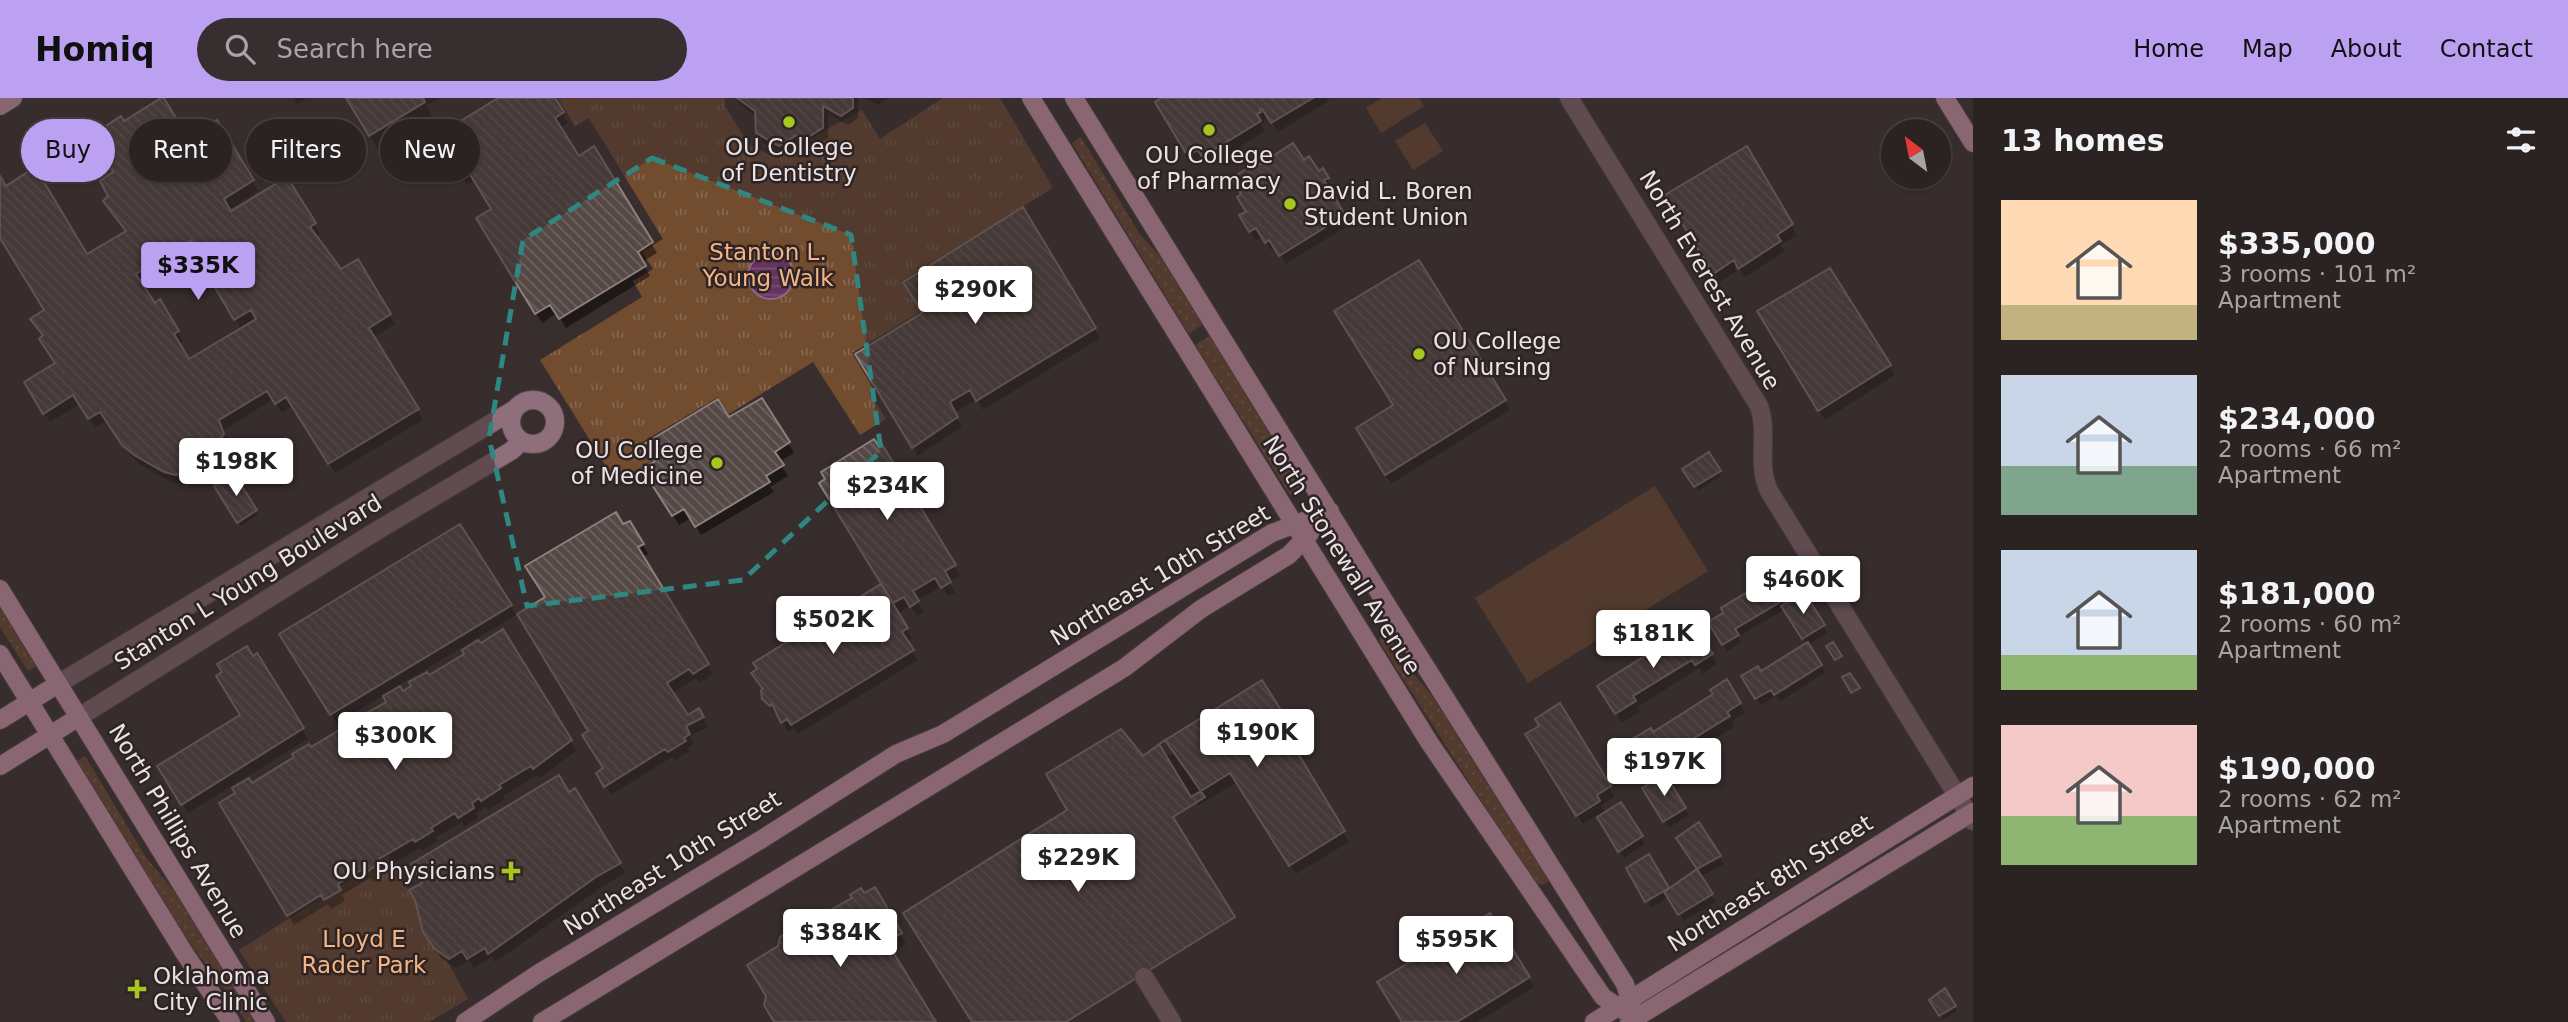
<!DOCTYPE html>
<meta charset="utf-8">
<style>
body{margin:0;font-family:"DejaVu Sans",sans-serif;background:#372f2f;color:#f1f3f6;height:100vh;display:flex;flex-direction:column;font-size:26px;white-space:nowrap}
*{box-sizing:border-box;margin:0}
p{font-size:23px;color:#a6a4a5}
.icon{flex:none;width:38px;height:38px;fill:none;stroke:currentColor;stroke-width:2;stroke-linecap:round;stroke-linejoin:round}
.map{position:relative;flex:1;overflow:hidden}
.sheet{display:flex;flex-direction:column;background:#2b2222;width:595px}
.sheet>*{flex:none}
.banner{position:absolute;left:21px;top:21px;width:665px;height:63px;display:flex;gap:14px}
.needle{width:46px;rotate:328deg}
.controls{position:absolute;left:1881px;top:21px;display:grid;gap:14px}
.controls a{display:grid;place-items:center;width:70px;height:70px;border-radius:50%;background:#2b2222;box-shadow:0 2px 5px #0004,0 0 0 2px #473f40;font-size:35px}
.price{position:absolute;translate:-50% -60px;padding:0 16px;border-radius:7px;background:#fff;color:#222;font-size:23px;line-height:46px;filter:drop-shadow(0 2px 4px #0008)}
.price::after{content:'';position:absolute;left:50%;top:42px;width:21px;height:16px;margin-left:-10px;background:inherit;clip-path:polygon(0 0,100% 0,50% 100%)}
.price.current{background:#bca0f2;color:#111}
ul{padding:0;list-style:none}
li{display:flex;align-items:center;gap:21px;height:175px;padding:0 28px}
li span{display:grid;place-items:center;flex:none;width:196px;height:140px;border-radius:0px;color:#555}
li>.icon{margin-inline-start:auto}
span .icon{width:84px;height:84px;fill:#fffc;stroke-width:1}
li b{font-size:30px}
h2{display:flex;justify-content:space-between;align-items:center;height:84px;padding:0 28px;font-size:30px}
.pill{padding:0 24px;border-radius:32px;background:#2b2222;box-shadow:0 2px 5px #0004,0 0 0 2px #473f40;font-size:24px;line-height:63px}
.pill.current{background:#bca0f2;color:#111}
header{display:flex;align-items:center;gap:42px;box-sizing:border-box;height:98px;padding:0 35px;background:#bca0f2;color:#111}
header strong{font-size:33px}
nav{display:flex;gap:38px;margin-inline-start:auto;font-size:24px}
.search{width:490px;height:63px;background:#372f2f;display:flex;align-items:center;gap:18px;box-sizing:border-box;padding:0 24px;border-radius:38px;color:#a6a4a5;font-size:26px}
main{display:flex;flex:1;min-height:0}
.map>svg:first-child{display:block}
</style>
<header>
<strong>Homiq</strong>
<div class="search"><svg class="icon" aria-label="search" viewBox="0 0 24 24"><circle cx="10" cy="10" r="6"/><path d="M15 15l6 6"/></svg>Search here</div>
<nav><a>Home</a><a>Map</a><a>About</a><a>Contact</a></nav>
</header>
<main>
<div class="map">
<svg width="1973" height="924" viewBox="0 0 1973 924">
<defs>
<pattern id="grass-dots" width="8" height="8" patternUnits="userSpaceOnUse" patternTransform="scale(1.75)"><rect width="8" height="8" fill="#724c2f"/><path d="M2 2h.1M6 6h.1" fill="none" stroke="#86664d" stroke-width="1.8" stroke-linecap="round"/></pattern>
<pattern id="park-tufts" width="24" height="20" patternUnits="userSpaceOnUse" patternTransform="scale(1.75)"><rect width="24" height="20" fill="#724c2f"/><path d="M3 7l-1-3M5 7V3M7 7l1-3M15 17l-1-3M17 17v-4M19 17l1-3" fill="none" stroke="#86664d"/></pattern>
<pattern id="water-rules" width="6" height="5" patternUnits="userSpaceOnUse" patternTransform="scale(1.75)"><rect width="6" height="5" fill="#66335e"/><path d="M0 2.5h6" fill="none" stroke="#7c5075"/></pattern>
<pattern id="building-back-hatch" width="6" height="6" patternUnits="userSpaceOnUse" patternTransform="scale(1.75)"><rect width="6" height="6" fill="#554946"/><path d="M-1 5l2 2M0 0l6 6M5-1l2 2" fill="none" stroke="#6e6361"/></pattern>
</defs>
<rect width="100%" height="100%" fill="#392e2e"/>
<path fill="url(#grass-dots)" d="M1081,39L1139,135L1175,176L1205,225L1189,236L1072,45Z
M1213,236L1302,386L1300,396L1291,397L1288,394L1195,247Z
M0,509L36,568L28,573L0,529Z
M1381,535L1388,537L1413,575L1445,613L1549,783L1542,787L1533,784L1379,543Z
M85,658L145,758L180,801L255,924H246C222,884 191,850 166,810C135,762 107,712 77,663Z"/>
<path fill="url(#park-tufts)" d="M558,0H725V8L749,47L776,60L862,12L880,41L943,0H1000L1053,90L901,183L920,214L852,255L874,292L869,295L886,321L860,337L813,264L729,316L718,299L641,345L652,363L616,384L540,262L642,199L633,183L653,171L642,154L663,141L589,20L575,28Z
M389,757L468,901L429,924H286L239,852Z"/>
<path fill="#724c2f" d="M1382,0H1419L1424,8L1381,35L1366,10Z
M1425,25L1443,53L1413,72L1395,43Z
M1655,388L1708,473L1528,585L1475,500Z"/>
<path fill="url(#water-rules)" stroke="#8e6886" stroke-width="2" d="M748 178a23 23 0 1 1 46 0a23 23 0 1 1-46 0Z"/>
<path fill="#0007" fill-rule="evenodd" d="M294,0H307L297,6Z
M347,0H439L426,8L436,25L382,58Z
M501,0H553L568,25L560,30L578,60L593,51L657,155L642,164L650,178L566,230L557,215L542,225L478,121L494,111L475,82L467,87L437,39Z
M736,0H858V20L848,27L828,16V40L811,50L803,46L785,57L763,45L757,35V19L740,7Z
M865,0H889L878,7Z
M1163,0H1327L1329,3L1278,34L1269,20L1264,22L1265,24L1261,27L1265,33L1209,68L1205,60L1201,63L1199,59L1192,63L1157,4Z
M124,25L188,42L216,25L258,93L229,112L231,116L286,81L320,136L315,139L340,173L357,164L395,226L373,240L423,322L335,375L293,307L282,315L273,301L223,333L229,347L208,374L196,383L183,386L171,384L141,367L130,357L107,322L95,330L80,306L50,324L26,285L57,266L44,239L33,222L46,212L0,137V82L5,91L87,159L127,134L105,104L110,99ZM195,152L242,232L188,263L178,246L183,243L160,204L154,207L141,186Z
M1746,51L1797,137L1781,147L1785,153L1745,179L1740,171L1720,184L1668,97Z
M1303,64L1318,75L1322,73L1333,90L1328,93L1349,127L1286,166L1276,150L1272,153L1263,139L1256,142L1247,127L1248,114L1259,69Z
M1023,112L1100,240L983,312L977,301L954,315L962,329L918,358L857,256L924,216Z
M1419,164L1510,312L1391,386L1358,331L1395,308Z
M1760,214L1889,268L1895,277L1825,322Z
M762,302L794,355L779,364L788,378L770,389L774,394L701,437L691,420L679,427L645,372Z
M881,347L960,478L949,484L955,495L948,498L942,488L917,503L923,514L917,518L910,508L897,516L912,540L906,544L918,562L798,636L794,630L788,634L778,615H774L769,607L756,565L883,487L877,349Z
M1709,357L1721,378L1698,393L1685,372Z
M234,378L258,417L241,428L217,389Z
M629,425L648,456L642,460L713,576L700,585L696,580L672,595L687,620L699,613L708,629L690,638L694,646L688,650L690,653L674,663L672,659L611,697L598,675L605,671L590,634L547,500Z
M1768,484L1783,509L1803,496L1827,535L1808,547L1825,575L1780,603L1776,598L1761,607L1743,579L1761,575L1807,547L1785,511L1738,539L1741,545L1727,553L1710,525Z
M510,507L516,517L398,588L402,595L503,534L576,653L540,680L538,677L503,698L505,701L488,712L486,709L476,715L478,720L464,729L462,724L435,740L437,743L422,753L420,750L383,771L385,774L372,783L370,780L342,797L345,803L331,811L328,806L294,827L221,706L388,604L384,597L337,626L286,546Z
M1698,535L1717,566L1702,576L1699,570L1638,609L1640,614L1622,625L1600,588Z
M257,557L308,641L188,715L160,669L243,618L252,560Z
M1727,584L1745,615L1731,624L1734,629L1656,677L1634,642L1652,636L1715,597Z
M1559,608L1615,699L1601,708L1606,716L1621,706L1645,746L1624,760L1598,717L1583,726L1533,646L1541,628Z
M1296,639L1302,649L1295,654L1349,744L1296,776L1237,684L1198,708L1196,702L1165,722L1173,721L1234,821L1069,924H974L1070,713L1143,660Z
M1665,678L1689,717L1669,730L1645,691Z
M574,693L625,775L602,789L495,864L492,859L474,870L469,862L456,870L441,860L431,844Z
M1699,727L1724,766L1700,779L1716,804L1684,823L1669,799L1651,810L1628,771L1648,759L1668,792L1699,772L1682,747Z
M875,792L906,846L892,854L934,924H776L825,818Z
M1489,818L1534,889L1478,924H1403Z
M1944,892L1957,913L1943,921L1932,902Z"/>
<path fill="url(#building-back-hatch)" stroke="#8e817d" stroke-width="2" fill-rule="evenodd" d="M161,0H164L188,40L217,22L254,82L224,101L231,113L287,79L316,125L310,129L341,171L358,161L391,216L369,230L419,311L328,366L286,299L275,306L267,293L219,322L224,336L203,365L190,374L176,377L164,374L134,357L122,347L100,314L88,321L73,297L43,316L24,284L55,265L39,241L43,237L30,221L44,212L0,140V78L6,88L35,69L87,156L126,133L103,103L108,98L100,83L113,74L92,37L121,18L124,23ZM191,142L197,149L193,152L234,222L251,212L256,221L189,261L174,236L179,233L160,201L155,205L136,176Z
M346,0H423L425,4L369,38Z
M498,0H555L564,14L555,20L579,58L594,48L653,144L638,154L646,168L559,221L550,207L535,216L476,120L491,111L468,73L460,78L435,39Z
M737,0H853V10L841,18L823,8V30L805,41L797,37L779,48L756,35L755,13Z
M1161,0H1313L1271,25L1262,11L1260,12L1261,14L1257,16L1261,23L1202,59L1198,52L1194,54L1192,50L1185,54L1155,4Z
M1293,45L1304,62L1309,58L1319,73L1323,70L1329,80L1324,82L1345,117L1279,158L1269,142L1265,145L1256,130L1249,134L1239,117L1246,114L1237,99L1241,96L1232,80L1257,64L1259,67Z
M1747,48L1793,126L1777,137L1781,143L1738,171L1734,162L1713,176L1665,97Z
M1023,109L1096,230L976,303L970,292L950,304L958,319L912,350L855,256L922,215L903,184Z
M1419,162L1506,302L1385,377L1356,330L1393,307L1334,213Z
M1830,170L1891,267L1818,313L1757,213Z
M762,300L790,344L775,354L784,367L766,378L770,384L695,429L684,411L672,418L642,371L655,363L644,346L718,301L729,319Z
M874,341L878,347L881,345L956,467L945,473L951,484L941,490L935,480L913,493L919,503L910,509L904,499L893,505L819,385L825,381L821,374Z
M1709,354L1721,373L1694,389L1682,371Z
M234,376L257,412L237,425L214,388Z
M616,414L623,426L630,423L644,446L638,449L709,566L693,576L689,571L667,585L688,617L699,610L704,619L686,628L690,636L684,640L686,643L668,654L665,651L604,689L596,675L603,670L582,637L588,633L517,516L545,499L525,468Z
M460,426L512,507L330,617L279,536Z
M1769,481L1782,503L1735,531L1739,537L1722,547L1708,524L1723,515L1721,510Z
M881,486L908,530L902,534L914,552L791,627L787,621L781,625L772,606L770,608L762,601L761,592L763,591L751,575L757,571L753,565Z
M1804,494L1825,527L1802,541L1781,508Z
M503,531L572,642L533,671L531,668L499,687L501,690L481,703L479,700L472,705L474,710L458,720L455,715L431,730L433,733L415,744L413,741L379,761L381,764L365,775L363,771L338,786L341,792L324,802L321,797L287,818L219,705L235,695L232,690L249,680L252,685L294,659L292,656L309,646L311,649L344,629L342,625L359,615L361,618L386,604L383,598L400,588L403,593L411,588L409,584L427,574L429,577L464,556L462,552L478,542L481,545Z
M1698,533L1713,556L1695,567L1692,562L1633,598L1636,603L1615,616L1597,588L1678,537L1682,543Z
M1808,544L1822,567L1774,597L1771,592L1755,601L1741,578L1758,568L1761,573Z
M1833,544L1842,558L1835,562L1826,548Z
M247,548L253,558L257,555L304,630L181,707L157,668L240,617L216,578L222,574L217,566Z
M1850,575L1860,590L1851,595L1842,579Z
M1727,581L1741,605L1727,614L1730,618L1649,668L1632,641L1651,630L1653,634L1713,596L1710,592Z
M1262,582L1298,639L1291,644L1345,733L1289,768L1230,675L1191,699L1159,646Z
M1560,605L1611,688L1597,697L1600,703L1576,718L1525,636L1539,628L1535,621Z
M1121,631L1143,658L1165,642L1205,699L1173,719L1235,819L1066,924H972L903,815L1067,712L1046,676Z
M1665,676L1686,710L1663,724L1642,690Z
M559,677L569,694L575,690L621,765L596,779L488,856L485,850L467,861L462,853L449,861L434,850L423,834L415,802L409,792L422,785L411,766Z
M1621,704L1643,738L1618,754L1597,719Z
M1699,724L1721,758L1697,771L1676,740Z
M1649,756L1669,790L1645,804L1626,770Z
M1697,771L1713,796L1678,817L1664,794Z
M875,789L902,835L887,844L936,924H774L764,907L766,898L747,867L778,848L780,839L823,813L825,815L852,800L850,797L861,790L864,795Z
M1490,815L1530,879L1457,924H1402L1377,884Z
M1945,890L1956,908L1939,918L1929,902Z"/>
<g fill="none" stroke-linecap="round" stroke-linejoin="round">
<g stroke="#554b4b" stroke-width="20">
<path id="minor" d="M1569,0L1759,308C1769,337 1756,365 1769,393L1973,723
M511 324a22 22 0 1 1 44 0a22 22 0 1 1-44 0Z
M58,586L515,311
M79,619L373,435L511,353L522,343
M1144,879L1172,924"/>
</g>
<g stroke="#554b4b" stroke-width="20">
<path id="major" d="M1031,0L1429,644L1603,899L1635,920
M1074,0L1390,512L1625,886L1635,920
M1945,0L1973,45
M0,8L13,0
M0,491L266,924
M0,556L185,856L231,924
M0,622L58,586
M0,668L79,619
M465,924L539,875L762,741L896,656L943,636L1272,435L1330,413
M542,924L1124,570L1201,511L1289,457L1311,434
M1594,924L1973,688
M1629,924L1973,714"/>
</g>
<use href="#minor" stroke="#8f6f7b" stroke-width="18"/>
<use href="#major" stroke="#ecacc4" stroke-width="18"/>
</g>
<path d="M0 0H1973V924H0ZM652,60L851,137L881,353L743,482L527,508L489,340L523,142Z" fill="#392e2e" fill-opacity=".55" fill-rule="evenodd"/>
<path fill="none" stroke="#308680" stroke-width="5" stroke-dasharray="14 9" stroke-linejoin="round" d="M652,60L851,137L881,353L743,482L527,508L489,340L523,142Z"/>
<g fill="#a7c71e" stroke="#2f2425" stroke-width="2.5">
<circle cx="789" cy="24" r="7"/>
<circle cx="1209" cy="32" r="7"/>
<circle cx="1290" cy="106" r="7"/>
<circle cx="1419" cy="256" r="7"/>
<circle cx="717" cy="365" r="7"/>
<path d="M507.5 762.5h7v7h7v7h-7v7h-7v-7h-7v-7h7z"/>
<path d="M133.5 880.5h7v7h7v7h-7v7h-7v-7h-7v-7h7z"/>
</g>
<g text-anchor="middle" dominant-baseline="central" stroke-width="5" stroke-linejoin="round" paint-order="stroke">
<g font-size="23" fill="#eae3e3" stroke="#2f2425" text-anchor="start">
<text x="789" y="49" text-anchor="middle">OU College<tspan x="789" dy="26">of Dentistry</tspan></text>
<text x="1209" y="57" text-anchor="middle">OU College<tspan x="1209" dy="26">of Pharmacy</tspan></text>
<text x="1304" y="93">David L. Boren<tspan x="1304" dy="26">Student Union</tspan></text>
<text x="1433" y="243">OU College<tspan x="1433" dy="26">of Nursing</tspan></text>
<text x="703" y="352" text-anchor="end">OU College<tspan x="703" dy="26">of Medicine</tspan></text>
<text x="495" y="773" text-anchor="end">OU Physicians</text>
<text x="153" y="878">Oklahoma<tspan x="153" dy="26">City Clinic</tspan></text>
</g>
<g font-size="23" fill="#f5b483" stroke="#2f2425">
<text x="768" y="154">Stanton L.<tspan x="768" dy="26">Young Walk</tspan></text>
<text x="364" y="841">Lloyd E<tspan x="364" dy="26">Rader Park</tspan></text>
</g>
<g font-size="23" fill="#eae3e3" stroke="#2f2425">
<text transform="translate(1710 182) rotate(59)">North Everest Avenue</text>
<text transform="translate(1342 457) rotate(58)">North Stonewall Avenue</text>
<text transform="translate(1160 477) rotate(-31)">Northeast 10th Street</text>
<text transform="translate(248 484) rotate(-32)">Stanton L Young Boulevard</text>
<text transform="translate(178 733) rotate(59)">North Phillips Avenue</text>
<text transform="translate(672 765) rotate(-32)">Northeast 10th Street</text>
<text transform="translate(1770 785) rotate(-32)">Northeast 8th Street</text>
</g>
</g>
</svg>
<div class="controls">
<a><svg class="needle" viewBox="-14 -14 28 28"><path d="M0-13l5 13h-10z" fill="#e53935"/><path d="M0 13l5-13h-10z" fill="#a6a4a5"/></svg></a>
</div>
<b class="price current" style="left:198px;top:204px">$335K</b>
<b class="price" style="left:975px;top:228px">$290K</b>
<b class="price" style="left:236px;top:400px">$198K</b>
<b class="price" style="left:887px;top:424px">$234K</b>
<b class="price" style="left:1803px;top:518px">$460K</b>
<b class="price" style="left:833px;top:558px">$502K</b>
<b class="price" style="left:1653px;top:572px">$181K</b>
<b class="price" style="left:1257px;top:671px">$190K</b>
<b class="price" style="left:395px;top:674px">$300K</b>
<b class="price" style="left:1664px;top:700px">$197K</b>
<b class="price" style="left:1078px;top:796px">$229K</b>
<b class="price" style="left:840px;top:871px">$384K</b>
<b class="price" style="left:1456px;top:878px">$595K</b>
<div class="banner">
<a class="pill current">Buy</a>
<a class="pill">Rent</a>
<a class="pill">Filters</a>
<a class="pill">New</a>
</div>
</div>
<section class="sheet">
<h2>13 homes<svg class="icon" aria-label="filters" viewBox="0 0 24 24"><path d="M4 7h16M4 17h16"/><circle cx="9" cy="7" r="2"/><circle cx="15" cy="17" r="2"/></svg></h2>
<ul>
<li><span style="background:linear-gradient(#ffd9b3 75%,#c2b280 0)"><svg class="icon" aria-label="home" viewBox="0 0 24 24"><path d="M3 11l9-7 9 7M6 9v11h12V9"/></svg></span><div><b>$335,000</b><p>3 rooms · 101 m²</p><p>Apartment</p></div></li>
<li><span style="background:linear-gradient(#c9d6e8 65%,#7fa58c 0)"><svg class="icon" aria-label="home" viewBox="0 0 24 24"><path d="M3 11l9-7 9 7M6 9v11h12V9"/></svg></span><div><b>$234,000</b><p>2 rooms · 66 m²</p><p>Apartment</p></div></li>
<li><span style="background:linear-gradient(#c9d6e8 75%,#8fb573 0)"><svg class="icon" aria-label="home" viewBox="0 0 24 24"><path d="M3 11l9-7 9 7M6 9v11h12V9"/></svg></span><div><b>$181,000</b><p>2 rooms · 60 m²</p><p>Apartment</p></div></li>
<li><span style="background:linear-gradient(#f6c9c9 65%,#8fb573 0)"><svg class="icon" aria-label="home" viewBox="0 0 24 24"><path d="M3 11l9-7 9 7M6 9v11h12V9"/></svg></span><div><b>$190,000</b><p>2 rooms · 62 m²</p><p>Apartment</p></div></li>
</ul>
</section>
</main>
